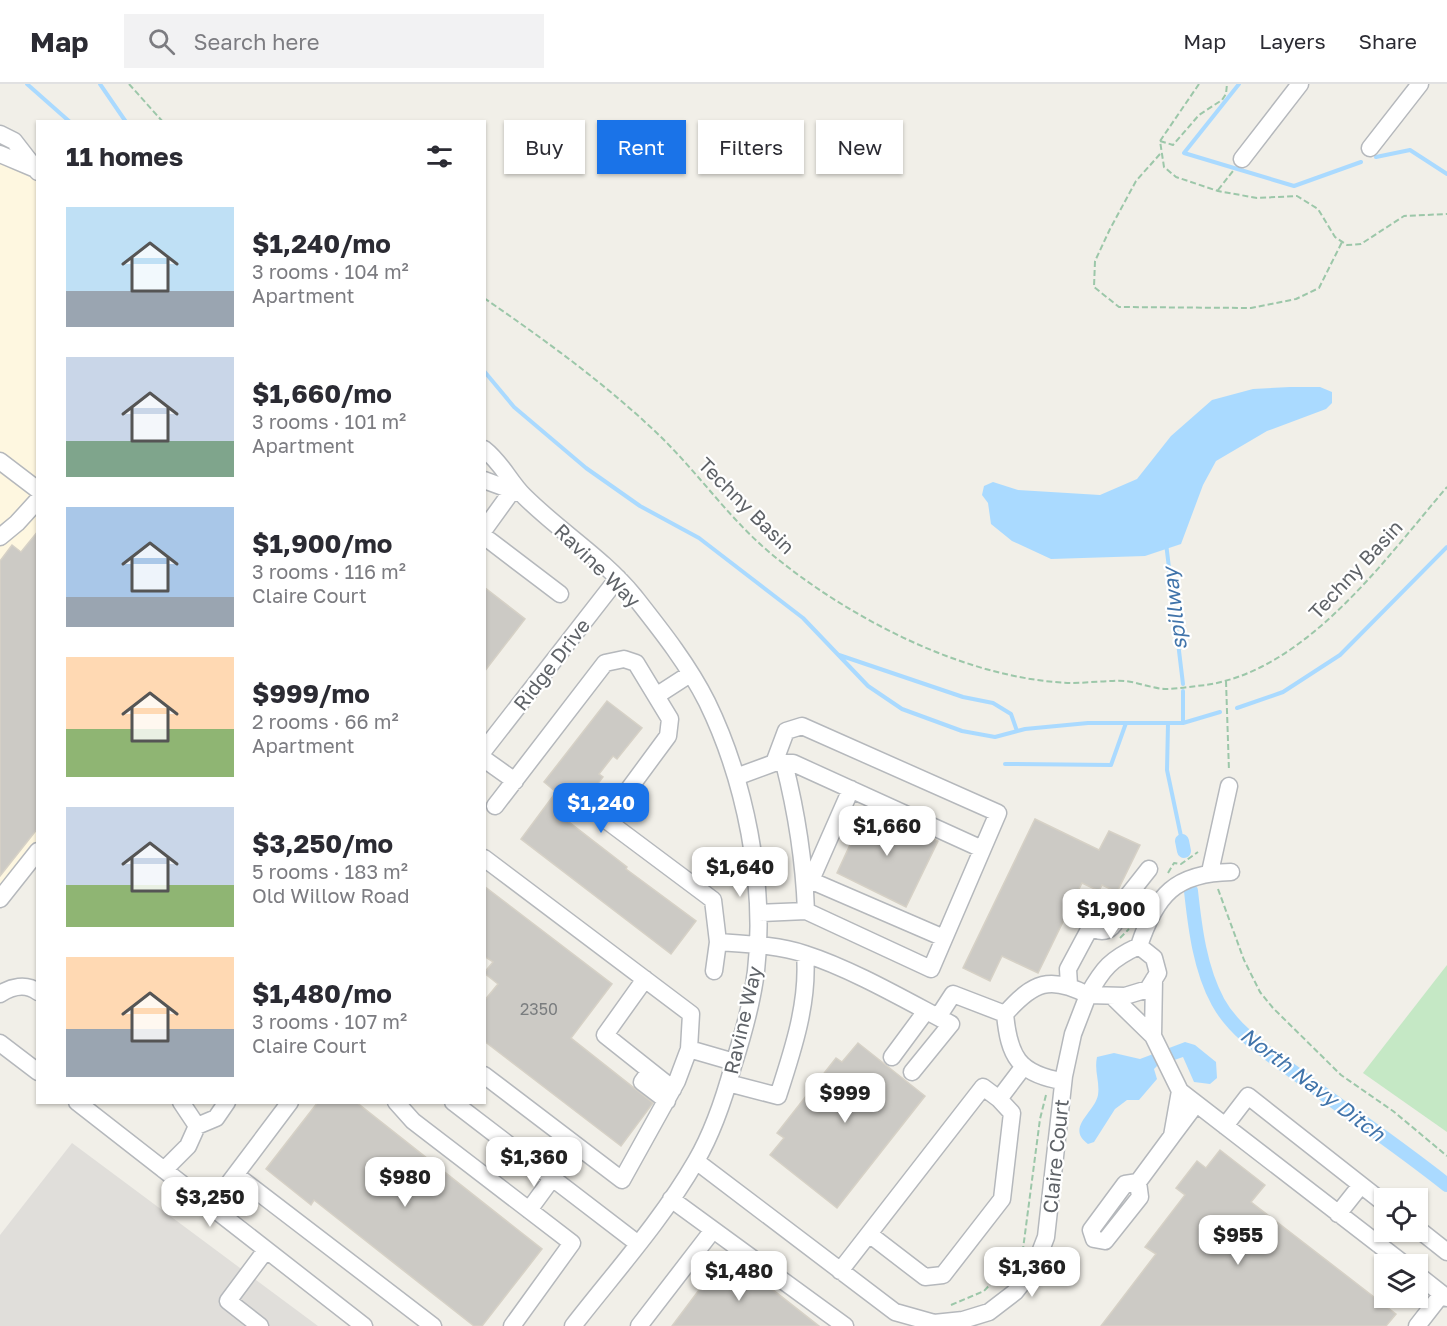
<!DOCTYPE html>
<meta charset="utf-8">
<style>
body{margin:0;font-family:"Golos Text",sans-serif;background:#f2f2f3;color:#2b2b33;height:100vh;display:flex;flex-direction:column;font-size:22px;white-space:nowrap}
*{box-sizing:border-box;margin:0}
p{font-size:20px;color:#7c7c81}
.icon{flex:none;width:33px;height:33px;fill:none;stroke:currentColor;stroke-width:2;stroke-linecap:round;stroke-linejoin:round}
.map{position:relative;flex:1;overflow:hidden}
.details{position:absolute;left:36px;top:36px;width:450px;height:984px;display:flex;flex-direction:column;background:#fff;border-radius:0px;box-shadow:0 2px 4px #0004}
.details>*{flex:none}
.top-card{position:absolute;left:504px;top:36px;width:570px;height:54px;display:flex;gap:12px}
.buttons{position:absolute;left:1374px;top:1104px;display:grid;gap:12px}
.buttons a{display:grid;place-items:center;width:54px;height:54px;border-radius:0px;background:#fff;box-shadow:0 2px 4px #0004;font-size:30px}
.price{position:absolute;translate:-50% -51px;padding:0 14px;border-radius:12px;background:#fff;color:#222;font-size:20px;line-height:39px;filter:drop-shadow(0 2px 3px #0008)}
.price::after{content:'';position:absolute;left:50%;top:36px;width:18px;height:14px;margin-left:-9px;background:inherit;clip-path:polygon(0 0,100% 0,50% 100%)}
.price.on{background:#1a73e8;color:#fff}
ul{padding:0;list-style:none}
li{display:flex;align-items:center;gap:18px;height:150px;padding:0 30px}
li span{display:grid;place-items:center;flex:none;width:168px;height:120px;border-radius:0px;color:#555}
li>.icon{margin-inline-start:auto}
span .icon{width:72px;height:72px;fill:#fffc;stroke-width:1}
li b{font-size:26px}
h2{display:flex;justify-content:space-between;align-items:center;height:72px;padding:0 30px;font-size:26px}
.pill{padding:0 21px;border-radius:0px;background:#fff;box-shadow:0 2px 4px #0004;font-size:21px;line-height:54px}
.pill.on{background:#1a73e8;color:#fff}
header{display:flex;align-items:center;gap:36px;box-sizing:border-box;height:84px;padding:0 30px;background:#fff;border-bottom:2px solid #e1e1e2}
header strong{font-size:28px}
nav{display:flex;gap:33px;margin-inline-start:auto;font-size:21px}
.search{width:420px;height:54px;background:#f2f2f3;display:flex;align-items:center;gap:15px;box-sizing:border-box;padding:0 21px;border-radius:0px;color:#7c7c81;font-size:22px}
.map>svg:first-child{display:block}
</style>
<header>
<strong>Map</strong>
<div class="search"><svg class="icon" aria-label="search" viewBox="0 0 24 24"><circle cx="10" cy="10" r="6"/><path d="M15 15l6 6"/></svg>Search here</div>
<nav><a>Map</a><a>Layers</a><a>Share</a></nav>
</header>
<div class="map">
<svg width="1447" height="1242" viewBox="0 0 1447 1242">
<rect width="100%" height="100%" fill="#f1efe8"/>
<path fill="#fef7e0" d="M0,77L30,91L38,98L37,767L0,814Z"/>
<path fill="#e0deda" d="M72,1059L318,1242H0V1151Z"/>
<path fill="#c5e8c5" d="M1447,881V1048L1363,989Z"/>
<path fill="#aadaff" d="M1290,303H1320L1332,308V319L1326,325L1267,347L1216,377L1203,401L1181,460L1145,472L1051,475L1012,457L991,440L988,419L982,411L984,402L993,398L1018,406L1100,411L1137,395L1171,352L1212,316L1253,305Z
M1185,958L1195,961L1216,978L1217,994L1210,1000L1194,998L1183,973L1157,982L1154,985L1157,995L1139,1016H1127L1115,1025L1094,1058L1088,1060C1065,1044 1095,1028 1098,1011C1100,998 1094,987 1097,973L1114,969L1140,975Z"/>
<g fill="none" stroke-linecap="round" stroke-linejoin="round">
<path stroke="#aadaff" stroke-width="4" d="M27,0L70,38
M100,0L126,38
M1239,0L1184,69L1294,102L1361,78
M1376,73L1410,66L1447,90
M484,287L514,323L586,384L640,422L699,454L803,534L868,602L902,625L962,647L995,653L1025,645L1088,639H1183L1220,628
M1166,459L1183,600
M839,571L963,613L993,619L1011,630L1017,647
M1183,607V639
M1237,624L1283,608L1340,571L1447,463
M1168,640L1167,686L1182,757
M1005,680L1111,681L1126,639"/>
<path stroke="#aadaff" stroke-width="14" d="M1182,757L1184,767
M1191,807C1195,844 1200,885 1218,918C1235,949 1268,969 1295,989C1346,1027 1398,1062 1447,1101"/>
</g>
<path fill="#cccac5" stroke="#d6d1c6" stroke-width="1.5" d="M38,447V744L0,792V477L12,461L21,468Z
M484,503L525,535L484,588Z
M607,617L642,644L617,675L613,672L599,690L603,693L569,738L627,783L626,785L696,837L671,870L521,755L556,708L544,698Z
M867,724L938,757L906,823L837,789Z
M1035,735L1099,766L1109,747L1140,761L1117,808L1102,801L1099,807L1082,799L1038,889L1002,872L990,897L963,884Z
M484,802L612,900L571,954L653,1019L621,1062L484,957V917L498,900L484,889L493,878L484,872Z
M858,959L925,1012L837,1124L770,1071L784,1054L777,1049L836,974L842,978Z
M318,1018H356L542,1165L482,1242H474L314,1116L311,1121L266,1085Z
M1220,1066L1265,1101L1251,1118L1396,1230L1386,1242H1101L1156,1170L1145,1163L1185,1111L1176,1104L1197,1077L1206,1084Z
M735,1176L819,1242H672L720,1178Z"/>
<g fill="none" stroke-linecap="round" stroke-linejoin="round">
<g stroke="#b5b8bc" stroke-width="19">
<path id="minor" d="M0,50L14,57L38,88
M1370,64L1420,0
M0,70L33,84
M1242,75L1300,0
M484,365C502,379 509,397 524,412C559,447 603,474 634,512C660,545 688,580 707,618C745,696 766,800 756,887C752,919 743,951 733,982C724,1015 713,1048 696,1077C662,1136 615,1188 573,1242
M0,377L38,406
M484,396L522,410
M486,443L512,407
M0,453L17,439L38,416
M489,456L560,510
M656,612L690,590
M484,666L618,494
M484,675L515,697
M774,679L786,647L802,642L998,729L931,885L806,827
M736,693L774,679H793L982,765
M495,722L605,579L624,575L636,579L670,635L668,652L606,736L713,816L718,858
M484,774L691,930L689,965L734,978
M1210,788L1229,702
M805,794L944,854
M811,796L851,705
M0,815L38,767
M1088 833a14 14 0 1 1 28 0a14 14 0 1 1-28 0Z
M1115,828L1149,785
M759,829L806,827C804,774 797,730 784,679
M1139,862C1156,811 1175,789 1231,788
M714,887L718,858C747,860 778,861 805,870C852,885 907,917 951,940L912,988
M645,895L605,951L673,1005
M1069,901L1068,885L1091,842
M0,910C11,903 26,899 38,908
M1112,912L1153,952L1154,895
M938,933L953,910L1005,930
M1153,952L1180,1007L1404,1180
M0,959L38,988
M892,973L926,927
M650,987L642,998L667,1017
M484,991L622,1096L677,997L689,965
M728,999L778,1012C793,966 809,918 805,870
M1180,1007L1172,1052L1196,1020
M77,1018L364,1242
M396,1018L413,1037L572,1159L512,1242
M453,1018L637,1159
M197,1042L216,1034L227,1018
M1225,1042L1248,1012L1384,1119
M696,1077L895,1228L934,1239L963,1236L989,1228L1015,1208L1034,1184L1046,1153L1064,992L1073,950L1088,911L1125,912L1148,905L1158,889L1154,874L1139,862C1111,875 1103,884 1088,911C1050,891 1033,898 1005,930C1009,972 1018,990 1063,997
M164,1086L188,1062L197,1042L181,1018
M236,1091L433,1242
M1138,1098L1140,1113L1105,1157L1094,1155L1091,1146L1125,1100L1138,1098L1172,1052
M671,1115L845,1242
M211,1123L290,1018
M529,1126L551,1096
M1338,1130L1361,1101
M1418,1145L1447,1168
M869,1150L925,1193L943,1191L1002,1115L1012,1029L999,1015
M840,1187L983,1003L999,1015L1024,982
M1418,1191L1447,1214
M260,1242L228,1217L266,1166
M639,1242L713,1146
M1417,1242L1442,1210"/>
</g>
<path stroke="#9cc7a9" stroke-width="2" stroke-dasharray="6 3" stroke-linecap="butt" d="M129,0L163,38
M1199,0L1160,57L1164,83L1176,93L1218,107L1257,114L1297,112L1318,125L1335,153L1347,161L1361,160L1404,132L1447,130
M1160,57L1173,61L1199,31L1222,16L1226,10L1227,0
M1160,70L1136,97L1110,145L1095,177L1094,203L1119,223L1251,224L1296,215L1319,204L1342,158
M1218,106L1233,87
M484,214C545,256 607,301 660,352C698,389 729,434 769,468C848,534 967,596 1072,599C1086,599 1100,597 1113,597C1132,595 1148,604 1165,605C1178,605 1194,602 1206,601C1307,586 1385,475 1447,403
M1226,597L1229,687
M1168,789L1174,779L1181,780L1198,768
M1218,805L1244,876L1260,908L1273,924L1341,991L1393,1027L1447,1072
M1120,854L1129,845
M951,1221L984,1207L1023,1165L1040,1035L1046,1011"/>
<use href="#minor" stroke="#fff" stroke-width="16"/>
</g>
<g text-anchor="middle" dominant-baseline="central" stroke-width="4.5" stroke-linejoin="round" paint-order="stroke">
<g font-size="16" fill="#7a7d7f">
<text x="539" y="925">2350</text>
</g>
<g font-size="20" fill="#5f6368" stroke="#fff">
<text transform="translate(747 421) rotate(45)">Techny Basin</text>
<text transform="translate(598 481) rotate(44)">Ravine Way</text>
<text transform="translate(1355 485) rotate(-47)">Techny Basin</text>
<text transform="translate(551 580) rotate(-52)">Ridge Drive</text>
<text transform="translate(742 936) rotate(-77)">Ravine Way</text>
<text transform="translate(1055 1072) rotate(-84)">Claire Court</text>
</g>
<g font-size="21" font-style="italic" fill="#4174aa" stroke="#fff">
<text transform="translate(1174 525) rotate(-97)">spillway</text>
<text transform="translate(1313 1000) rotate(37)">North Navy Ditch</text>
</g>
</g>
</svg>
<div class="buttons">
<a><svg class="icon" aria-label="locate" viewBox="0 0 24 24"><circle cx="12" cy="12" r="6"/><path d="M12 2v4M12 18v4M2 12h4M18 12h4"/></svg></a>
<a><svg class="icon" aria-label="layers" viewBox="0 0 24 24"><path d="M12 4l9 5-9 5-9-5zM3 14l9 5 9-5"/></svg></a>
</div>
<b class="price on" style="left:601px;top:750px">$1,240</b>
<b class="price" style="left:887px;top:773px">$1,660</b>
<b class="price" style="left:740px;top:814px">$1,640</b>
<b class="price" style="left:1111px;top:856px">$1,900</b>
<b class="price" style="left:845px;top:1040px">$999</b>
<b class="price" style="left:534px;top:1104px">$1,360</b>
<b class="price" style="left:405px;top:1124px">$980</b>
<b class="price" style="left:210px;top:1144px">$3,250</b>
<b class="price" style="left:1238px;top:1182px">$955</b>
<b class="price" style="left:1032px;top:1214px">$1,360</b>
<b class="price" style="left:739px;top:1218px">$1,480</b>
<div class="top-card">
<a class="pill">Buy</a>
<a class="pill on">Rent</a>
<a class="pill">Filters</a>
<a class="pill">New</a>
</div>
<section class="details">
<h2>11 homes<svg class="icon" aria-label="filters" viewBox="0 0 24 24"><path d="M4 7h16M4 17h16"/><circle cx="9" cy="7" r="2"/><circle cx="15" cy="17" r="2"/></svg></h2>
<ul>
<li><span style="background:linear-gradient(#bfe0f5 70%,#9aa5b1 0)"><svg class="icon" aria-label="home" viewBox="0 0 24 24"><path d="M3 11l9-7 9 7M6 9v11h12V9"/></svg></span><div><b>$1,240/mo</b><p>3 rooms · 104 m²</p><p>Apartment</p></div></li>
<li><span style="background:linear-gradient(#c9d6e8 70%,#7fa58c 0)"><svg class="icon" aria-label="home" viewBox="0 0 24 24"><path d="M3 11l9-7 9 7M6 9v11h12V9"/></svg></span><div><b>$1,660/mo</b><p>3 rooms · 101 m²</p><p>Apartment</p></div></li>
<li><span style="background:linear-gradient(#a9c7e8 75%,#9aa5b1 0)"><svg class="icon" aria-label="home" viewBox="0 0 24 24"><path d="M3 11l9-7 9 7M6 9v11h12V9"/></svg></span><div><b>$1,900/mo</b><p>3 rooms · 116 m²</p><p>Claire Court</p></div></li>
<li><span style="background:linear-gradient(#ffd9b3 60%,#8fb573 0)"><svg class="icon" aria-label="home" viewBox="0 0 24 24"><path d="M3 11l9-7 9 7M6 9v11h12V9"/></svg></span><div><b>$999/mo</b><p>2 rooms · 66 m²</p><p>Apartment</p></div></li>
<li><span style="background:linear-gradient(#c9d6e8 65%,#8fb573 0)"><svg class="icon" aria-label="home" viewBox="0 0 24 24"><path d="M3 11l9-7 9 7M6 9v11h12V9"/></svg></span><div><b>$3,250/mo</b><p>5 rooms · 183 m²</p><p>Old Willow Road</p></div></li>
<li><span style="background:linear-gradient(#ffd9b3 60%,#9aa5b1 0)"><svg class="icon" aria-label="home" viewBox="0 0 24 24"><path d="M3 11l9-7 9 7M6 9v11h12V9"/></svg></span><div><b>$1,480/mo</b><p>3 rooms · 107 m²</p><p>Claire Court</p></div></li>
</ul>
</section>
</div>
